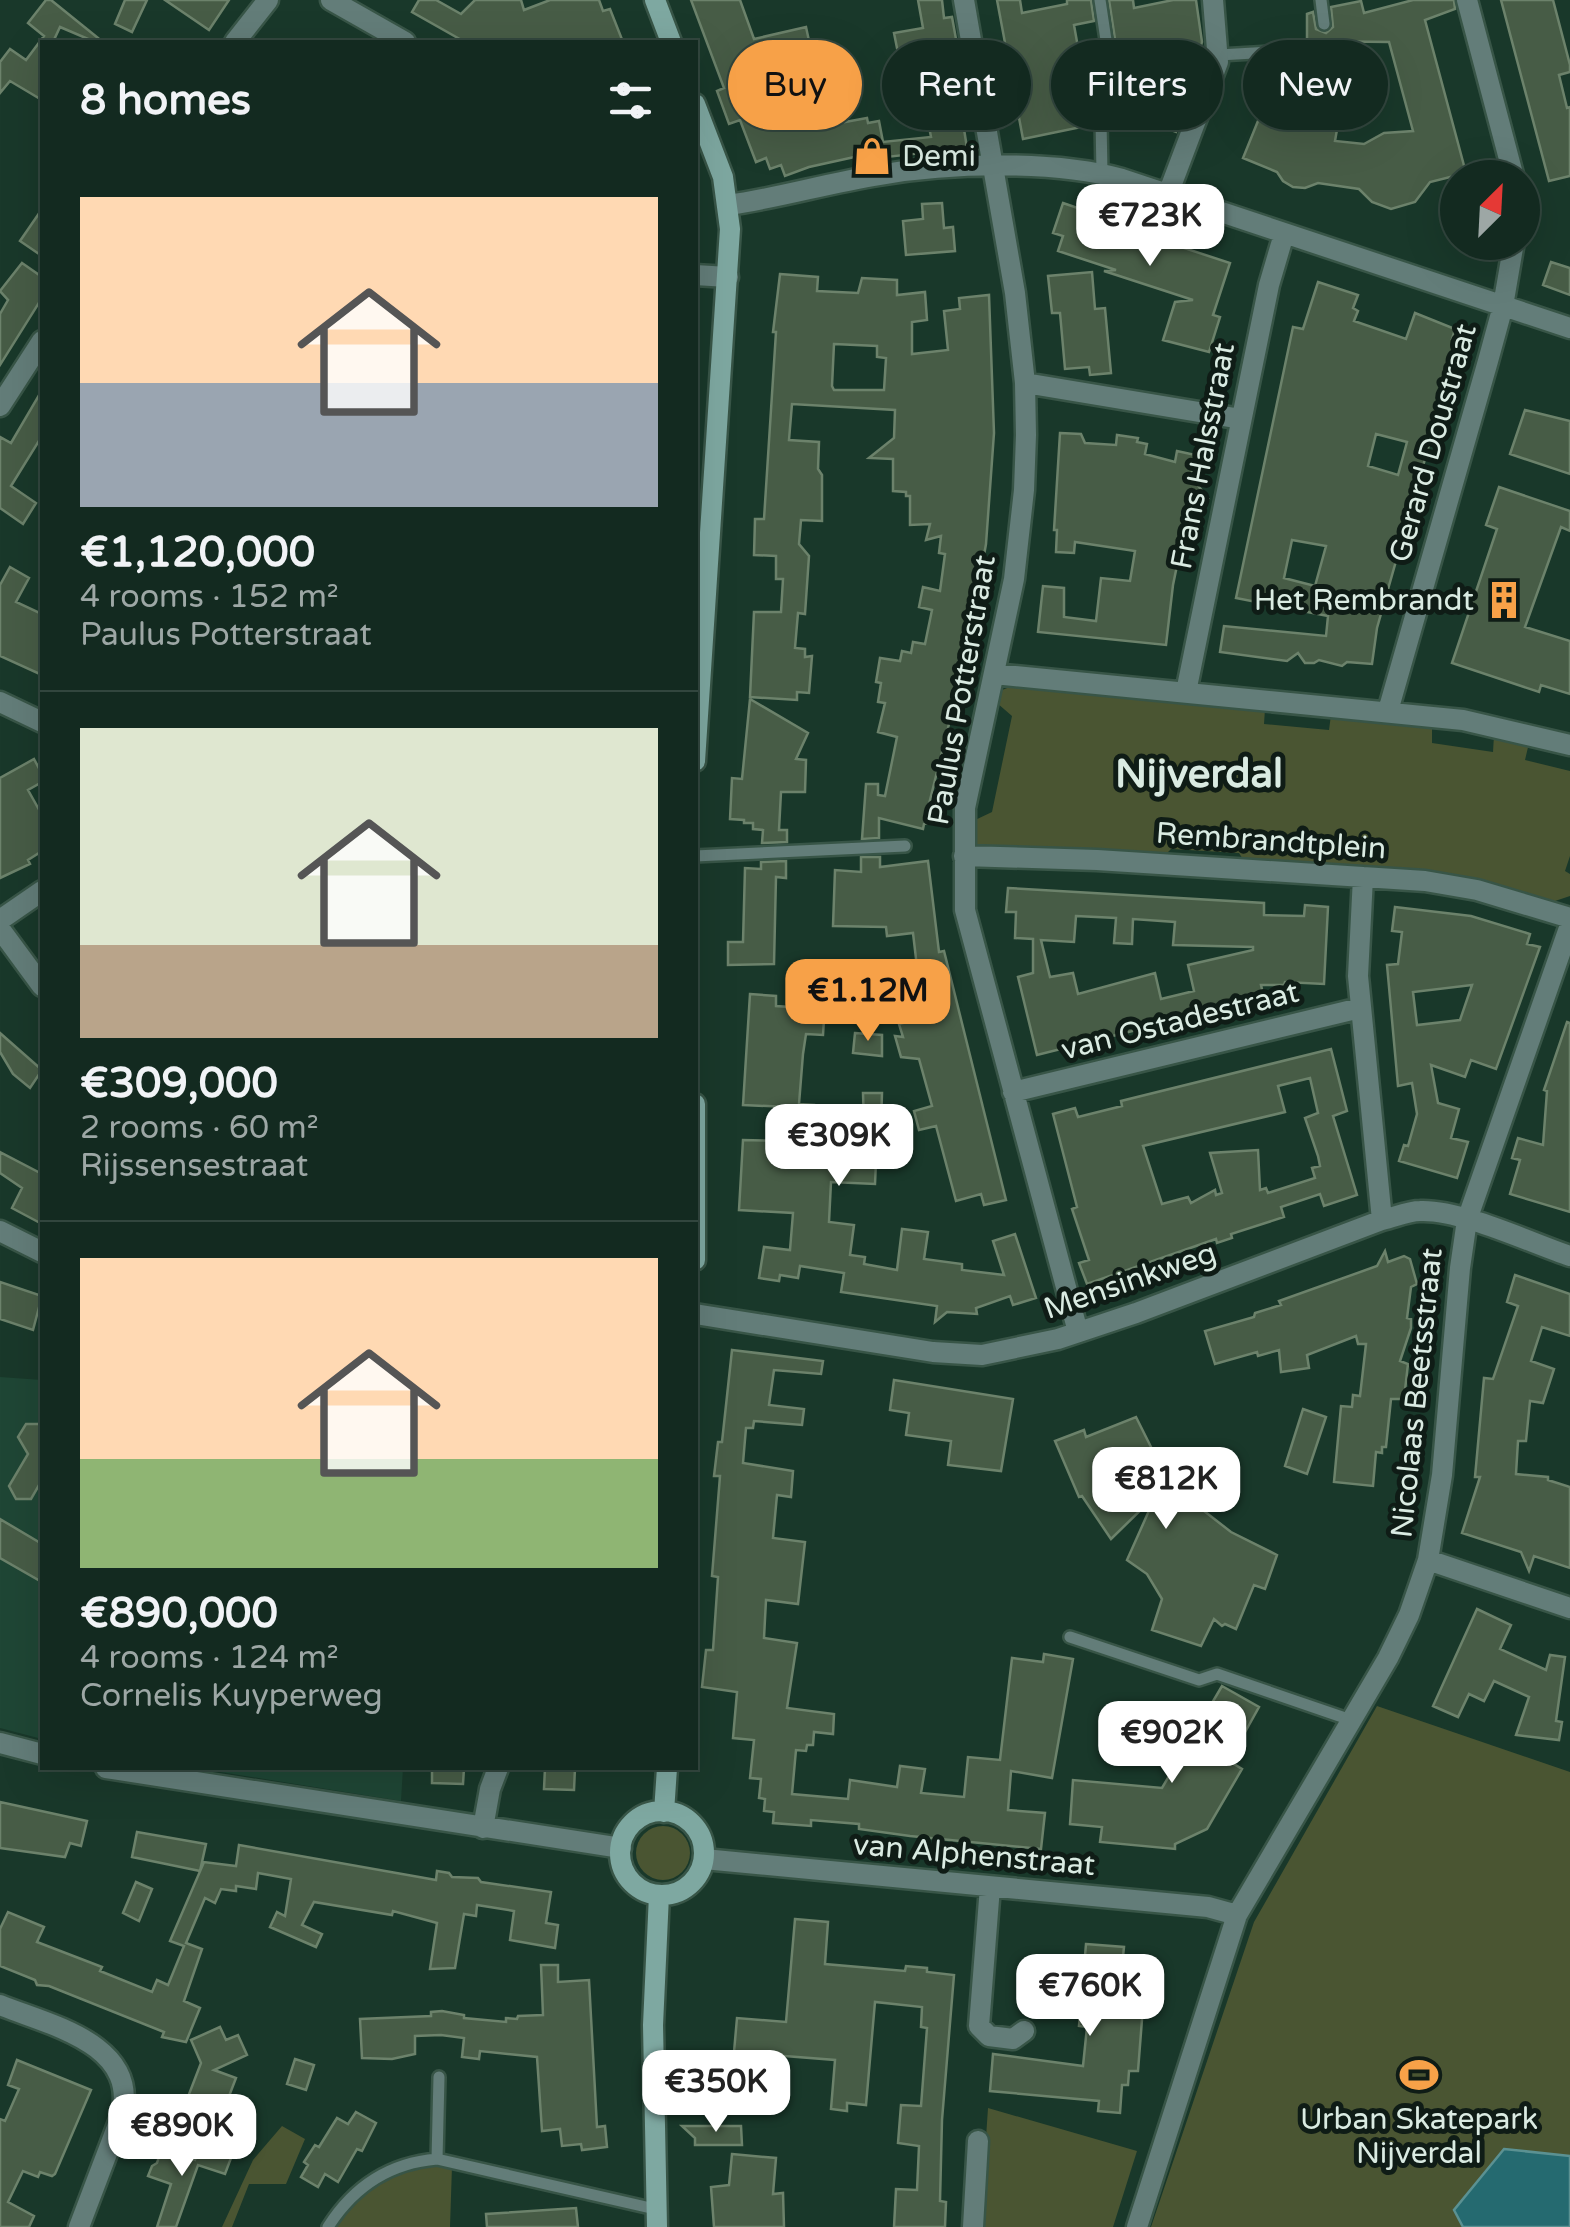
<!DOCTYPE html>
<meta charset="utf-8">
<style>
body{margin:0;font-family:"Varela Round",sans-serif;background:#20362d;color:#f1f3f6;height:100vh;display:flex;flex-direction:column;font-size:38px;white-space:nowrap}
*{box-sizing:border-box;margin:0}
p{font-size:32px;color:#9da7a5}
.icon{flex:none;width:55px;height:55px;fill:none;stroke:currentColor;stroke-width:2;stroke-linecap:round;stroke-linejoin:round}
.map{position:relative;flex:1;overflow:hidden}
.details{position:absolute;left:40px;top:40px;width:658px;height:1730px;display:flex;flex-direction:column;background:#132a20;border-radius:0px;box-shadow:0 10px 40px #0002,0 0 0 2px #32463e}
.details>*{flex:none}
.hud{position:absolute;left:728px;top:40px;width:692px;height:90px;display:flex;gap:20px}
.needle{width:65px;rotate:24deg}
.fabs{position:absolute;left:1440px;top:160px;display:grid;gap:20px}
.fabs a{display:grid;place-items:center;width:100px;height:100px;border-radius:50%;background:#132a20;box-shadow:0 10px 40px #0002,0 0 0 2px #32463e;font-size:50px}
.price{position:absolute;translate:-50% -85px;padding:0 22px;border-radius:20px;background:#fff;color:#222;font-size:32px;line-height:65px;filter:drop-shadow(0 2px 5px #0008)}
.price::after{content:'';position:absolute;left:50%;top:60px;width:30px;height:22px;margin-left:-15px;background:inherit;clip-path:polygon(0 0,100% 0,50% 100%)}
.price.on{background:#f7a148;color:#111}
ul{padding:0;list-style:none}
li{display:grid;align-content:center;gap:20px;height:530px;padding:0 40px}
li+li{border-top:2px solid #32463e}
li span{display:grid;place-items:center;height:310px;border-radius:0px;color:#555}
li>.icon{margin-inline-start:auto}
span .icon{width:180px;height:180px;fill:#fffc;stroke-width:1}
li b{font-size:42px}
h2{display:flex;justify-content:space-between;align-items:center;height:120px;padding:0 40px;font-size:42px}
.pill{padding:0 35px;border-radius:45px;background:#132a20;box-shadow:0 10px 40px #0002,0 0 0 2px #32463e;font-size:35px;line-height:90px}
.pill.on{background:#f7a148;color:#111}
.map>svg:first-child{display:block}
</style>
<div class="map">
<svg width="1570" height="2227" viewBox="0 0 1570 2227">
<rect width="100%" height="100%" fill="#19382a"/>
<path fill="#1f4635" d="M0,1377L42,1380V1739L0,1728Z
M196,1768H403L401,1801Z"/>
<path fill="#4a5532" d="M1015,685L1265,709L1264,724L1329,730L1331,715L1432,726V743L1493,752L1494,735L1529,743L1525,760L1570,771V856L1565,871L1570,874V896L1552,902L1459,877L1244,861L1239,853L1171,849L1164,856L1003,846L996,851L982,850L972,838L973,821L992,812L1012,716L997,703L1002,690Z
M1377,1706L1570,1772V2227H1151L1254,1922Z
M636 1853a27 27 0 1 1 54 0a27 27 0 1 1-54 0Z
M988,2108L1137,2151L1113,2227H980Z
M282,2126L305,2139L286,2184H249L232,2227H222L253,2160Z
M452,2166L450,2227H335C360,2183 404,2165 452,2166Z"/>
<path fill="#256a70" stroke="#5b9192" stroke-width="2.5" d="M1504,2149L1570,2156V2227H1463L1454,2210Z"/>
<path fill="#475c46" stroke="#6c826b" stroke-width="2.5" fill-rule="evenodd" d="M46,0H51L98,38L95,42L60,27L53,42H42V100L10,81L0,93V62L10,49L26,60L44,36L28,23Z
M125,0H147L132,32L115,24Z
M165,0H229L209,30Z
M419,0H436L461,14L475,0H521L524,10L550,0H599L603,11L610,9L623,42H465L412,12Z
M691,0H740L754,39L806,27L814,64L828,60L832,74L835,73L845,122L867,118L868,123L879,121L883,142L931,137L920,80L911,82L908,61L900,63L894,33L923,28L918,0H942L944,18L952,17L972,128L964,129L967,148L860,160L859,156L809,167L785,176L781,165L770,169L766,158L756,162L740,120L729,124L717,91L724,88Z
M997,0H1020L1022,13L1067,4V0H1091L1094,21L1074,25L1082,70L1091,69V125L1023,139Z
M1109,0H1133L1134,8L1173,0H1196L1202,42L1197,59L1202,61L1176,132L1155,124L1160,109L1110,119L1109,69L1114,65L1115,39Z
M1413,0H1454L1455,9L1425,20L1466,173L1430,182L1415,202L1391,209L1372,202L1359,189L1318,183L1305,188L1293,187L1283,181L1277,172L1243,158L1260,116L1254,71L1294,66L1301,116L1338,124L1335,141L1364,144L1384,133L1413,131L1389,42L1307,41V14L1313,12L1316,29L1326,33L1333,27L1331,7L1361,1L1364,13Z
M1501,0H1553L1570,65V72L1559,75L1567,108L1570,107V176L1549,181Z
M942,203L944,228L953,227L955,251L906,255L903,221L923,219L922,204Z
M1063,203L1098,215L1100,209L1136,221L1132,231L1230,263L1213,315L1220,317L1209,352L1163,340L1175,302L1193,300L1104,271L1116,270L1058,251L1063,236L1053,233Z
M42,209V256L20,241Z
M1551,262L1570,268V295L1543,285Z
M22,263L42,277V298L0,365V314L8,300L0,291Z
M1092,272L1095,309L1105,308L1111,373L1090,375L1089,367L1065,369L1060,313H1052L1048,276Z
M780,274L818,277L817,291L858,293L862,278L897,280V295L925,292L927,320L912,322V354L948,350L944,311L960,309L959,298L989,295L994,433L986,544L966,656L927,812L936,821L924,824L923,829L879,818V838L862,839L866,784H878V795L885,796L897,737L878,732L885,703L878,702L881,683L876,682L880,658L900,661L902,651L911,653L913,642L925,644L932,610L919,607L923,587L940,591L945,554L939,553L941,536L926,540L930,524L910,525V496H906V492L893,491V459L869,458L894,438L895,410L792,404L789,440L819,442L818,469L822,475V521L801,520L799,544L809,556L805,614L798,613L795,648L805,649V657L812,656L809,693L797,692V700L750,697L754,612H781L783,579H776V556L754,555L755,519H764L776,332H773ZM834,344L877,346V357L886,358L884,390H834L832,386Z
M1318,282L1358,295L1353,308L1358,311L1354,321L1406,339L1415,313L1455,329L1452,339L1456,340L1453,350H1456L1377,628L1372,664L1347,662L1342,666L1319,660L1314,663H1305L1298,653L1287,661L1220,652L1224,626L1326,636L1328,616L1236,598L1293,327L1303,329ZM1376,434L1407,442L1398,475L1368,466ZM1292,540L1326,546L1315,586L1284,578Z
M42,390V436L11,486L36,503L23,524L0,508V437L11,443Z
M1525,410L1570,421V474L1510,454Z
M1060,433L1081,434L1085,443L1116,445L1117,435L1138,438L1137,442L1147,444L1145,454L1175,462L1177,451L1214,459L1189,474L1207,497L1192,493L1173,585L1166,645L1038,632L1043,586L1064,588V617L1096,621L1101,578L1130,581L1135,551L1075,542L1074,553L1056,552L1057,530H1054Z
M1499,487L1570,511V531L1561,527L1525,627L1570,641V694L1541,685L1539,692L1452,663L1497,529L1486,525Z
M10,567L29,578L16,602L42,614V675L0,656V585Z
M750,699L808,733L796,759L806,760L805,792H781L779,830H787V842L762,843L763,830L753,829V823H744V820L730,819L732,778L742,779Z
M34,759L42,774V782L28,790L42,815V851L28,860L30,864L0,878V778Z
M861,857H880V867L928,861L939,952L944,951L1006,1200L984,1205L981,1194L956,1201L936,1126L919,1130L914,1111L932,1106L919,1059L901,1057L895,1036L903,1037L899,1024L910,1021L902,991L894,993L889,976L917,967L913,933L887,936L886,927L833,926L835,870L861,872Z
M786,861V878L776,877L774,964L728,965V942H743L745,868L761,869V862Z
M1008,888L1264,903V915L1304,916L1305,905L1328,907L1324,984L1285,982L1284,985H1261L1264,998L1037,1055L1018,977L1033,973V939L1015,938L1016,912H1006ZM1076,916L1116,918L1114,943L1132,944L1133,919L1175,922L1173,945L1253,947V950L1188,965L1194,991L1161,999L1155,973L1078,994L1073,973L1050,977L1041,940L1074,942Z
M1395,907L1471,916L1530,934L1527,944L1540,947L1496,1069L1471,1060L1465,1077L1431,1065L1438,1103L1459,1109L1451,1138L1468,1142L1457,1178L1399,1161L1404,1145L1408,1146L1417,1114L1412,1083L1398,1086L1387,965L1398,964L1402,932L1392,931ZM1472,985L1460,1020L1417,1025L1413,992Z
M750,994L776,996V1006L805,1008L804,1017L824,1019L823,1035L806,1034L803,1054L799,1104L814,1105L812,1144L820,1145L819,1159L876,1162L875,1184L831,1182L829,1222L854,1225L850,1255L865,1257L864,1264L897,1270L902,1229L928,1232L924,1259L962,1264V1270L1004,1275L993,1241L1015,1234L1036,1298L1013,1305L1010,1296L976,1308L977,1314L947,1312L935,1322L937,1306L841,1292L844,1273L800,1266L798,1278L780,1275L779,1281L759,1278L764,1247L790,1250L793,1213L739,1210L743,1140L787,1141L788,1107L743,1105Z
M1567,1022L1570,1023V1212L1510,1194L1520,1160L1512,1158L1518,1138L1543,1145L1547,1091L1544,1090Z
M0,1033L42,1070L30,1088L13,1074L0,1052Z
M855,1033L882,1035V1056L853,1053Z
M1331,1049L1347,1111L1333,1116L1357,1195L1324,1206L1320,1194L1281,1207L1284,1217L1231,1234L1232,1238L1217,1243L1216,1239L1087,1284L1079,1263L1089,1260L1072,1209L1077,1207L1053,1114L1075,1108L1078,1117L1122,1106L1121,1101ZM1310,1078L1318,1113L1305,1118L1318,1156L1320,1166L1312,1168L1315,1178L1268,1193L1266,1188L1260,1190L1258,1150L1210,1153L1222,1193L1216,1195L1215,1190L1191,1203L1188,1197L1162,1204L1143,1146L1285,1112L1278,1086Z
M863,1093H882L881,1125H864Z
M0,1152L42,1174V1224L12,1208L22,1188L0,1173Z
M1385,1251L1388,1262L1404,1256L1410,1259L1417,1284L1411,1287L1407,1318L1411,1319V1328L1400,1361L1408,1364L1404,1399H1391L1386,1447H1382V1453L1376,1452L1373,1486L1334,1482L1341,1406L1352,1407L1353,1395L1360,1396L1366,1344H1358L1356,1336L1307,1355L1309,1368L1281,1372L1279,1350L1258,1356L1257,1352L1215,1364L1205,1331L1254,1317L1255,1313L1281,1305L1279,1301L1377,1266Z
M1515,1275L1570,1294V1336L1542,1327L1531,1361L1554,1369L1543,1403L1530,1401L1526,1441H1518L1516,1474L1548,1477V1480L1570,1487V1568L1534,1556L1529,1571L1521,1552L1462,1533L1480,1477H1475L1484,1378L1493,1379L1518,1306L1507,1302Z
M0,1282L42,1296L33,1330L0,1319Z
M732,1350L823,1361L821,1374L774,1370L769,1405L804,1409L802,1425L754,1421L753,1428H746L743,1463L793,1471L791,1497L777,1495L773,1538L805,1542L798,1604L766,1600L764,1638L797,1643L787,1708L834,1714L833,1734L814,1732L813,1745H807L806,1751L796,1750L792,1794L848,1799L850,1780L897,1787L900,1766L925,1769L921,1793L964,1797L968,1757L1000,1760L1012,1658L1043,1662L1044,1654L1073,1659L1052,1778L1011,1771L1008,1810L1045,1813L1041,1849L910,1836L859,1829V1824L811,1820V1826L773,1823L774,1812L764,1811L765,1799L759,1798L761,1779L750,1778L754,1740L733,1738L737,1692L702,1687L706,1650H713L718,1577L712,1576L720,1476H714L718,1442H722Z
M894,1380L1013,1399L1001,1471L948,1465L951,1441L906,1435L909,1413L890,1410Z
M1303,1409L1326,1417L1307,1474L1285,1466Z
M1136,1417L1159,1463L1190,1500L1231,1532L1277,1555L1265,1589L1254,1585L1236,1629L1225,1624L1222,1626L1214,1619L1201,1646L1152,1630L1162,1599L1147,1574L1127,1560L1156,1495L1111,1539L1082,1496L1079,1497L1055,1441L1084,1430L1086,1437Z
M26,1424H42V1480L31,1499H16L9,1486L28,1454L18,1437Z
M0,1519L42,1544V1582L0,1558Z
M1477,1609L1511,1625L1500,1649L1546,1670L1550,1655L1565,1657L1556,1721L1562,1722L1559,1740L1516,1735L1529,1697L1494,1681L1484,1701L1469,1694L1458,1717L1433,1706Z
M1222,1686L1259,1707L1229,1761L1242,1769L1207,1829L1175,1844V1849L1100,1842L1102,1827L1070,1824L1073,1780L1162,1788Z
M432,1768H464L463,1784L432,1783Z
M545,1768H575L574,1790L544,1789Z
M0,1802L87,1821L81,1846L70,1843L65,1857L0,1848Z
M137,1832L206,1844L200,1871L132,1857Z
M239,1845L436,1880L437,1871L449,1873L452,1877L478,1878L481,1882L551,1892L546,1923L558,1925L555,1948L510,1940L514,1911L477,1905L476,1916L464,1914L455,1968L430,1969L437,1923L393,1911L392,1915L314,1902L302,1925L322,1934L316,1947L270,1927L277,1912L285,1916L291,1879L258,1873L256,1889L236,1886V1891L221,1889L215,1903L205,1898L186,1943L202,1949L184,2001L200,2008L186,2042L162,2037L164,2032L49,1986L37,1985L35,1980L0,1966V1929L8,1912L44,1927L37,1942L102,1967L100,1971L152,1992L157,1980L168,1985L184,1946L170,1941L204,1862L236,1866Z
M136,1882L152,1889L139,1921L123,1913Z
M795,1919L828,1922L825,1964L905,1971L906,1966L927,1968V1972L954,1975L942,2120L940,2201L946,2202L945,2227H894L896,2189L917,2190L919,2146L898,2143L901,2105L921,2106L927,2028L921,2027L922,2007L875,2002L866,2105L847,2103V2111L831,2109L835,2060L734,2052L737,2018L786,2022Z
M1086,1944L1124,1947L1122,1966L1146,1968L1138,2071H1129L1128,2085H1122L1120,2113L1098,2111L1099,2101L990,2091L993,2054L1083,2066L1087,2027L1079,2026Z
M541,1965H558V1982L589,1980L597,2127L605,2126L607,2147L582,2150L581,2144L562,2146L560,2129L542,2131L537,2057L480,2051L479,2059L462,2057L464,2038L441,2035L415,2036V2054L392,2059L362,2058L360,2019L431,2016V2012L442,2011L464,2015V2018L506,2022V2018L517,2019L518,2016L543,2015Z
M220,2027L226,2040L238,2035L247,2055L214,2070L236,2078L216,2130L181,2115L201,2063L191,2040Z
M295,2059L314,2065L306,2090L287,2084Z
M17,2060L91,2090L55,2174L52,2176L40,2172L38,2177L23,2171L8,2202L34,2216L29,2227H0V2119L5,2121L19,2089L8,2085Z
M356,2112L376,2123L362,2151L357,2149L338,2182L325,2174L318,2187L301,2177L308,2165L304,2162L315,2145L319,2147L337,2118L348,2124Z
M682,2126H741L742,2145H695V2138Z
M200,2147L231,2158L225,2174L198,2165L176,2227H157L171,2184L148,2176L152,2166L157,2163L162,2148L195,2160Z
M732,2154L776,2158L773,2194L783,2193L784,2227H714L711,2187L729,2185Z
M576,2208L578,2227H487L486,2214Z"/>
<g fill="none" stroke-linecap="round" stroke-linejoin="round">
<g stroke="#385547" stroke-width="16">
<path id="lane" d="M1100,0L1106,40L1100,68L1102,173
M1321,0L1324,24
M1219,55L1271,52
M695,856L905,846
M1070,1637L1199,1680L1217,1674L1351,1720
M437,2159L439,2077
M328,2227C354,2186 389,2163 437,2159L655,2209"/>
</g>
<g stroke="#385547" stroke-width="25">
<path id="street" d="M331,0L405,42
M964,0L1015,293L1025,383L1026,435L1024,490L1014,579L965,808V910L1078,1332
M1467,0L1514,178
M235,42L268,0
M1168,194L1218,62L1213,0
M728,205C779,198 828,183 879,175C949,163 1054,160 1122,179L1570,328
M695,275L728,277
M1025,383L1241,419
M0,406L42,341
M994,674L1463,720L1570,745
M1186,692L1269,285L1284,234
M0,702L42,722
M1388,711L1488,361L1503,306L1514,242
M964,856L1097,860L1425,881L1477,890L1570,918
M1363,877L1358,976L1382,1220
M0,920L42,891
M0,929L42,986
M1013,1092L1360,1008
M0,1231L42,1252
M695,1314L933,1352L982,1355L1058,1339L1136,1313L1382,1220C1395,1217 1408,1211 1420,1211C1460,1209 1531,1243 1570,1256
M1428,1560L1570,1608
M0,1743L42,1754
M106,1768L621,1848
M483,1828L490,1789L498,1768
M704,1859L1208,1907L1237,1915
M990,1887L979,2026L989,2036L1013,2039L1024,2031
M0,2005C49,2025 138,2043 122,2114L79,2227
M973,2227L978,2141
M1137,2227L1237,1915L1388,1658L1409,1615L1428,1560L1442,1475L1460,1268L1467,1220L1570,925"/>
</g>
<g stroke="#385547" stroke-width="25">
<path id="secondary" d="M655,0L671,42
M695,104L723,177L730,229L695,761
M695,1104V1260
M620 1853a42 42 0 1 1 84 0a42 42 0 1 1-84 0Z
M664,1812L667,1768
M657,2227L653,2025L659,1895"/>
</g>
<use href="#lane" stroke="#637d79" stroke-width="11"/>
<use href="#street" stroke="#637d79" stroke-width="20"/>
<use href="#secondary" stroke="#7ea8a1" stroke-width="20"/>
</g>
<defs>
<g id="shop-bare" transform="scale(3)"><path d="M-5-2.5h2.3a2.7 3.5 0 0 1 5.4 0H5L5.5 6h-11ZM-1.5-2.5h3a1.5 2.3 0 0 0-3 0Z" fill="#f7a148" stroke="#0f1c16" stroke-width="2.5" paint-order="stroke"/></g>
<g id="building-bare" transform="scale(3)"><path d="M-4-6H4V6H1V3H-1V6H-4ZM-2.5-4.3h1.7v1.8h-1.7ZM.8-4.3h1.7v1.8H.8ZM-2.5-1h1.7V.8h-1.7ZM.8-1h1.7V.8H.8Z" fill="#f7a148" stroke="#0f1c16" stroke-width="2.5" paint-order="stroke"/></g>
<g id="stadium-bare" transform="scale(3)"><path d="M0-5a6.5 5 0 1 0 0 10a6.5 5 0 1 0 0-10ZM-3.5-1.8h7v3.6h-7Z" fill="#f7a148" stroke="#0f1c16" stroke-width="2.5" paint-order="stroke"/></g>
</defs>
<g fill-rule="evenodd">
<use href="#shop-bare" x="872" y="156"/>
<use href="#building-bare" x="1504" y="600"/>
<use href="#stadium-bare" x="1419" y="2075"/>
</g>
<g text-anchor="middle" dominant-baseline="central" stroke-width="10" stroke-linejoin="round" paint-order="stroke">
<g font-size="30" fill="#daebe2" stroke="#0f1c16" text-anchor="start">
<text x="902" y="156">Demi</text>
<text x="1474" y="600" text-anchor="end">Het Rembrandt</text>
<text x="1419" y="2119" text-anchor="middle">Urban Skatepark<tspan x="1419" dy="34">Nijverdal</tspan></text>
</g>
<g font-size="30" fill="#daebe2" stroke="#0f1c16">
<text transform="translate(1433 443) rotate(-74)">Gerard Doustraat</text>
<text transform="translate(1203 456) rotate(-79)">Frans Halsstraat</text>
<text transform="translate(962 690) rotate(-80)">Paulus Potterstraat</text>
<text transform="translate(1271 841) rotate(4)">Rembrandtplein</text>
<text transform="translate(1180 1021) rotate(-14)">van Ostadestraat</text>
<text transform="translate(1130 1281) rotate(-19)">Mensinkweg</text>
<text transform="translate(1417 1393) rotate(-84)">Nicolaas Beetsstraat</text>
<text transform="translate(974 1855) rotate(5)">van Alphenstraat</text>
</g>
<g font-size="40" font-weight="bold" fill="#daebe2" stroke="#0f1c16">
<text x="1199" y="774">Nijverdal</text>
</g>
</g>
</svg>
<div class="fabs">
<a><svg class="needle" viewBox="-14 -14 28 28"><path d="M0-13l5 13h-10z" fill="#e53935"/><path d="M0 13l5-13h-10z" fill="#9da7a5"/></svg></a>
</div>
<b class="price" style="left:1150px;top:269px">€723K</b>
<b class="price on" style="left:868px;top:1044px">€1.12M</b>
<b class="price" style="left:839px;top:1189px">€309K</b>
<b class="price" style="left:1166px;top:1532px">€812K</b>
<b class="price" style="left:1172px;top:1786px">€902K</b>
<b class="price" style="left:1090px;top:2039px">€760K</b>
<b class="price" style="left:716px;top:2135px">€350K</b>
<b class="price" style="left:182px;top:2179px">€890K</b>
<div class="hud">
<a class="pill on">Buy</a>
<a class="pill">Rent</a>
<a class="pill">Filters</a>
<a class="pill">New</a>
</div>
<section class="details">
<h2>8 homes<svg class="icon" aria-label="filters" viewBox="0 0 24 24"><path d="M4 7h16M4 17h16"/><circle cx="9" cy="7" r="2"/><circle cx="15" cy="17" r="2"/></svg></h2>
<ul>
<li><span style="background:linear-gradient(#ffd9b3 60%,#9aa5b1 0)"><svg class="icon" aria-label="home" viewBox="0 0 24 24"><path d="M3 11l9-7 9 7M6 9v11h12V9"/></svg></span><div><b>€1,120,000</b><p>4 rooms · 152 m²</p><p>Paulus Potterstraat</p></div></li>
<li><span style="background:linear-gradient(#dfe7d0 70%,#b9a48a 0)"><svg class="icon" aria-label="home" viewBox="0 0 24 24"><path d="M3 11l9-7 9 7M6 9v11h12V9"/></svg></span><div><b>€309,000</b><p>2 rooms · 60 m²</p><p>Rijssensestraat</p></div></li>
<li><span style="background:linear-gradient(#ffd9b3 65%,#8fb573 0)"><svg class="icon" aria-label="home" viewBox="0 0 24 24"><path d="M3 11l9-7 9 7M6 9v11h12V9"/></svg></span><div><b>€890,000</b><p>4 rooms · 124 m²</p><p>Cornelis Kuyperweg</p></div></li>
</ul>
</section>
</div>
